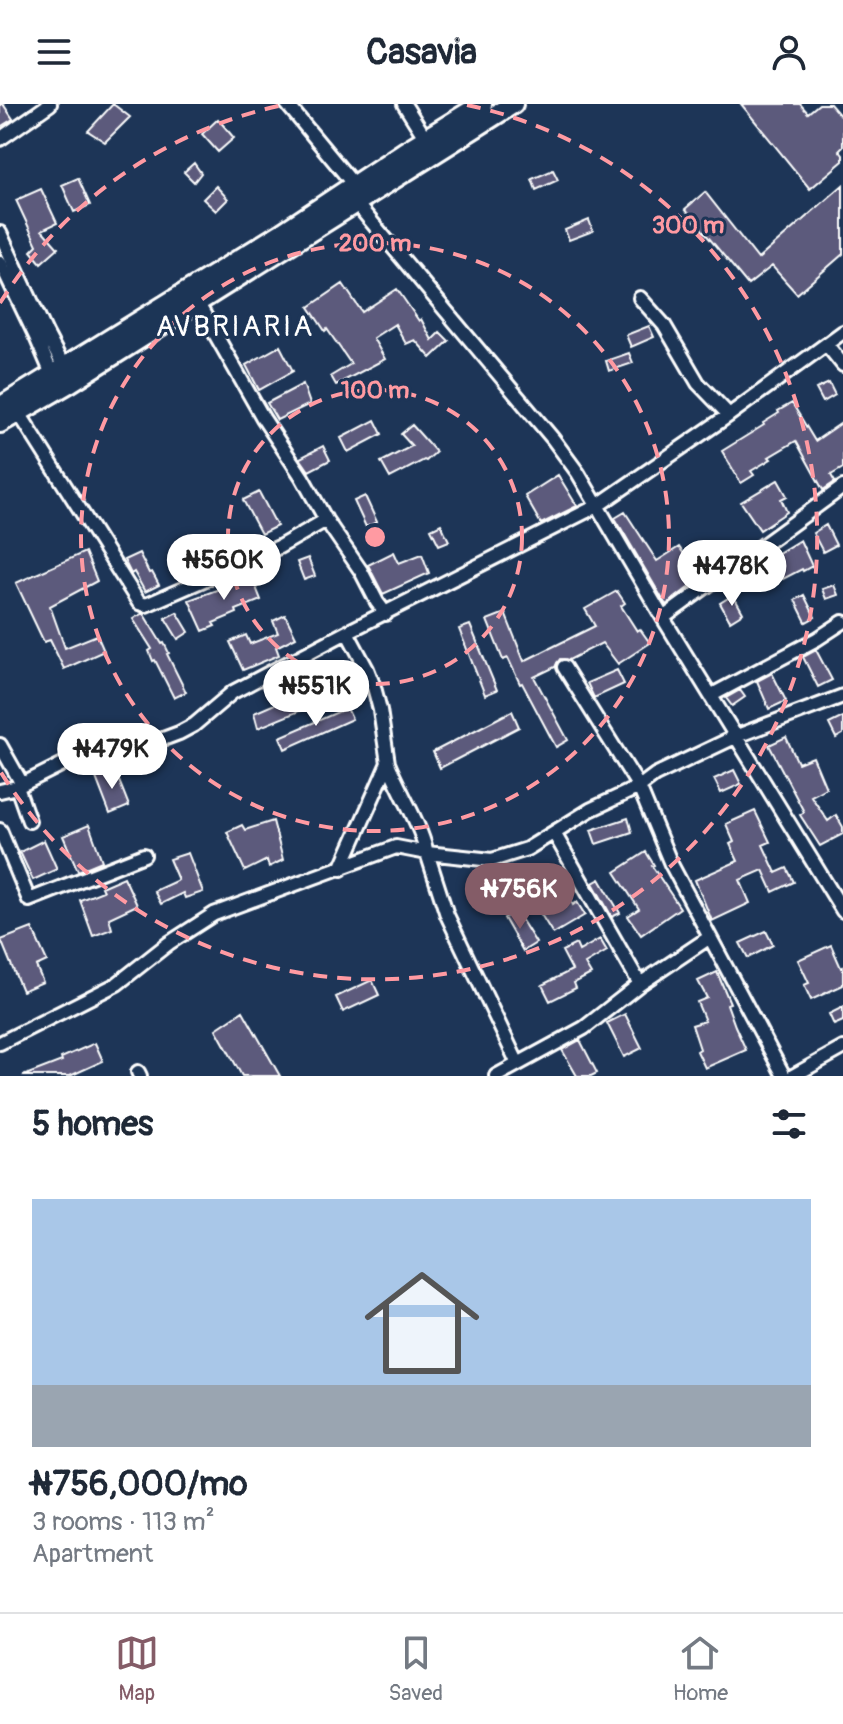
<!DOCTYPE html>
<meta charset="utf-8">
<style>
body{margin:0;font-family:Pangolin,sans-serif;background:#f6f6f7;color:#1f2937;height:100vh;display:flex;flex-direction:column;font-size:30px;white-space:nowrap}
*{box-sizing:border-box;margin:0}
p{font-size:26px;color:#747a83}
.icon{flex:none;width:44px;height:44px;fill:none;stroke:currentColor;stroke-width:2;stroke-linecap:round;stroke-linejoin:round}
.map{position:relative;height:972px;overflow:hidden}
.drawer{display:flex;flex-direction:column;background:#fff;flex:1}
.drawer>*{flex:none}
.price{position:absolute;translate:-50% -68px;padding:0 18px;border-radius:28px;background:#fff;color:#222;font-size:26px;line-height:52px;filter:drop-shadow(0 2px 4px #0008)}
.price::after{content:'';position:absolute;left:50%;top:48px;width:24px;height:18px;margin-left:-12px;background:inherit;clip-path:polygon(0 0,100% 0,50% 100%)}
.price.selected{background:#845c67;color:#fff}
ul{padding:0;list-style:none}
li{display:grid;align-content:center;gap:16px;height:424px;padding:0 32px}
li span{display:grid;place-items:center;height:248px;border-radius:0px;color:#555}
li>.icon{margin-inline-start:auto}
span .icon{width:144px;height:144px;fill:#fffc;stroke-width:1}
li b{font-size:34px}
h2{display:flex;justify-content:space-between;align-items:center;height:96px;padding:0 32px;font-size:34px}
header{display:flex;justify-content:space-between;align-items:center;height:104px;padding:0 32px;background:#fff;font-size:36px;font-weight:700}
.dock{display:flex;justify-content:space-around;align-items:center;height:112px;border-top:2px solid #e0e1e3;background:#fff;font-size:22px;color:#747a83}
.dock a{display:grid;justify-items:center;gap:4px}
.dock .selected{color:#845c67}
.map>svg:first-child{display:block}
</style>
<header><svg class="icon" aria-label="menu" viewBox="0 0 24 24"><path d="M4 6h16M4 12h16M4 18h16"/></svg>Casavia<svg class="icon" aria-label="person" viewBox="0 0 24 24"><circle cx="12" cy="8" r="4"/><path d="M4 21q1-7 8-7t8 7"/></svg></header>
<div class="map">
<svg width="843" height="972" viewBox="0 0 843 972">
<rect width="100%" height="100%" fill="#1d3557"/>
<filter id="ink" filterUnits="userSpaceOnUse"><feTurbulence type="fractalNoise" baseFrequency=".0125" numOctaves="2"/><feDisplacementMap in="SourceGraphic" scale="16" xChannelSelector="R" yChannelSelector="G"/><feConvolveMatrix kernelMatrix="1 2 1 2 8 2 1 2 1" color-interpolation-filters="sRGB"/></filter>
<g filter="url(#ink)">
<path fill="#5c5a7b" stroke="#fff" stroke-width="2" d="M0,0H3L13,15L0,23Z
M113,0L130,13L105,38L88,27Z
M741,0H800L808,9L819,0H830L843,15V42L839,46L843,51V57L810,85Z
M218,15L234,34L218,48L202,30Z
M194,59L201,69L194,78L184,68Z
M553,66L558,76L536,86L532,75Z
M78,74L90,101L74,108L62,81Z
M843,81V150L797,190L772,162L748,181L685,105L705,88L758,155Z
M216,82L228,95L216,107L203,95Z
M41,85L57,119L42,126L58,144L41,159L31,147L37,141L16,96Z
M589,116L593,127L569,136L565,126Z
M343,180L362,208L397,185L419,217L421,215L432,236L440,228L449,237L431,254L415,236L406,240L395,220L373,234L385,255L336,281L331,272L351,260L327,225L325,227L309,203Z
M649,222L654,233L631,243L626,231Z
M280,242L293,267L259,286L246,261Z
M629,249L633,259L609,267L606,257Z
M829,279L835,291L823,298L816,285Z
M303,280L310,300L277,316L267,299Z
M792,299L815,337L843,318V364L831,371L835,378L823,386L796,337L769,353L771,355L751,367L754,371L741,379L722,347L764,321L763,319L779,309L778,307Z
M375,316L382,330L348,348L341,334Z
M412,321L436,348L426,357L424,356L390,374L381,358L412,342L401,330Z
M323,342L330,356L309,367L300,354Z
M558,371L577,402L541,420L525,392Z
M778,376L787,392L781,395L787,408L760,426L741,398Z
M259,388L277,422L261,430L243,396Z
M365,392L377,418L366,423L354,397Z
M625,408L657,457L679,443L701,474L666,501L615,414Z
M441,420L449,437L439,441L431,425Z
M826,421L836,441L823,448L813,429Z
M210,428L222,454L189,469L177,444Z
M800,436L812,462L803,467L802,465L783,475L772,453Z
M85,448L97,477L50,502L65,544L97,531L104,547L64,565L50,536L44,538L16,479Z
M394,448L399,459L422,450L429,469L383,490L368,461Z
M139,449L149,469L152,468L159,481L145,488L134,468L131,470L124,456Z
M308,454L315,472L304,476L297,458Z
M252,473L261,496L236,506L237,509L213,519L215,522L203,527L189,496Z
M834,481L838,491L826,495L822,485Z
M617,487L625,499L621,502L637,527L640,525L650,539L618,560L602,539L569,556L560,555L555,563L534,573L568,636L556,643L522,579L520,580L508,554L503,556L487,516L505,509L524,557L595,522L585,505Z
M733,491L743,509L730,517L720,499Z
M804,491L815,513L806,518L795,496Z
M177,508L189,528L178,535L165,514Z
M143,509L162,540L164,539L169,549L167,550L186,588L174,594L155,556L153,557L149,547L152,545L133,515Z
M285,511L296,533L276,543L279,551L243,566L230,538L246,531L250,540L278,529L273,517Z
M470,521L497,586L485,591L459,525Z
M816,546L832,576L818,583L803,553Z
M617,566L624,580L594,594L587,579Z
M772,569L786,597L769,605L757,577Z
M332,575L338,591L258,624L254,609Z
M740,586L745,593L732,602L726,594Z
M347,604L352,615L285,645L280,633Z
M512,607L519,623L440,664L433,648Z
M843,613V630L836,634L829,620Z
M786,633L798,659L813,653L826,684L811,692L828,717L836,711L843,723V730L820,742L800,711L804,708L769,641Z
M114,664L129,702L110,710L95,671Z
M734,666L741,680L721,689L714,675Z
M755,707L770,738L763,741L776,769L787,764L794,778L773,788L763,766L740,776L750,799L712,817L695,776L738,757L730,740L734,738L726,720Z
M628,714L632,728L596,740L591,726Z
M273,717L283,756L269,763L267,756L245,767L227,728L242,721L245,726Z
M89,721L102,757L78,767L63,732Z
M44,736L57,765L33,776L20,748Z
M646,748L654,761L652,762L680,804L641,831L628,812L639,805L615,768Z
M188,749L203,788L185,794L183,789L161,800L154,787L178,776L169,755Z
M124,773L137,801L109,814L112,825L93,832L80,796L103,787L101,783Z
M600,775L620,809L612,813L593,779Z
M562,780L573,801L577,798L585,811L553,830L532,796Z
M516,807L536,839L523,847L504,814Z
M32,824L47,857L36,862L43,878L22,887L1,836Z
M766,827L773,841L748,854L740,839Z
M600,835L607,847L585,860L591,870L574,879L576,884L550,897L542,881L572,866L562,847L576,840L579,847Z
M831,841L841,864L843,863V881L811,896L804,881L809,879L798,856Z
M717,868L730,899L727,900L735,922L746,946L705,964L697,947L700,945L692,921L705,917L697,898L707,894L698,877Z
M372,876L379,891L343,908L336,893Z
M843,903V917L834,921L829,910Z
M243,907L280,972H242L216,925Z
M625,910L642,944L624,953L607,919Z
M580,936L597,969L591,972H577L562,946Z
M95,939L103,957L70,972H23L62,957L61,954Z"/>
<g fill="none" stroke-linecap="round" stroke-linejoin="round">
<g stroke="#fff" stroke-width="18">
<path id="minor" d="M287,0L354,81
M404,0L426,35
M0,35L50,0
M355,98L553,335L578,369L663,514L843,807
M0,129L46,229L66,267
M0,158L36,233L54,275
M640,194L664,221L698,279L729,311
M197,198L263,314L302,373L326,416L361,467L377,498L386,510
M827,241L843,261
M19,309L139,499L146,501L279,443L326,416
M663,514L843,383
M712,591L817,535L843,518
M0,641L22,680
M388,659C400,689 419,717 427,749L492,756L527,745L590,706L639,683L564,563
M17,683L29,717
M0,687L17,683L103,640H139L155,638L179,629L194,621L233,588L347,528L597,402L729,311L843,228
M0,726L29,796L144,751
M554,729L640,880
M341,765L388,659L380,606L374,583L367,565L347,528
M0,939L117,880L169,839L214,810L396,743L427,749L447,811L518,960
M138,968L140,972
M496,972L584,924L640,880L710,833
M784,972L671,760L639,683L655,671L737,632L843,592
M793,972L843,944"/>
</g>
<g stroke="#fff" stroke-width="24">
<path id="highway" d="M0,303L280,130L404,48L482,0
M0,319L71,278L513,0"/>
</g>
<use href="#minor" stroke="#1d3557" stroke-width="12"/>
<use href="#highway" stroke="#1d3557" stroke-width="18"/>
</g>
</g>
<g fill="none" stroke="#ff9aa2" stroke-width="4" stroke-dasharray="14 10">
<circle cx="375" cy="433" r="147"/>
<circle cx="375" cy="433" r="294"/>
<path d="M0 199A442 442 0 0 1 283 1M467 1A442 442 0 1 1 0 667"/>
</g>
<g text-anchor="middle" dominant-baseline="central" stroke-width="6" stroke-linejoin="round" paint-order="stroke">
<g font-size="30" letter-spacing="2" fill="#fff" stroke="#1d3557">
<text x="235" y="222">AVBRIARIA</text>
</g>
</g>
<circle cx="375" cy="433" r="12" fill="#ff9aa2" stroke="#1d3557" stroke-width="4"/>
<g font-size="24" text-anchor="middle" font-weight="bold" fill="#ff9aa2" stroke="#1d3557" stroke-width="6" stroke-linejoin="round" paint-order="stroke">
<text x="688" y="129">300 m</text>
<text x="375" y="147">200 m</text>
<text x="375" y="294">100 m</text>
</g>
</svg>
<b class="price" style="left:224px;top:498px">₦560K</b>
<b class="price" style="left:732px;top:504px">₦478K</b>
<b class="price" style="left:316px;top:624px">₦551K</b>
<b class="price" style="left:112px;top:687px">₦479K</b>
<b class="price selected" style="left:520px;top:827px">₦756K</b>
</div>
<section class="drawer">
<h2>5 homes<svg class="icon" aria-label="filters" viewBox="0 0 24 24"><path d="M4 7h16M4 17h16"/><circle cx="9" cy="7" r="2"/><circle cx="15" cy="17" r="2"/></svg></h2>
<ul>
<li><span style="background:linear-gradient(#a9c7e8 75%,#9aa5b1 0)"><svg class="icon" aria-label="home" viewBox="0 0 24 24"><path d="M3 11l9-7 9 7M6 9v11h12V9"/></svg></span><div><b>₦756,000/mo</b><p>3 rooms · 113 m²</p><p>Apartment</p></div></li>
</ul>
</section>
<nav class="dock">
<a class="selected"><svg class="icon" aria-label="map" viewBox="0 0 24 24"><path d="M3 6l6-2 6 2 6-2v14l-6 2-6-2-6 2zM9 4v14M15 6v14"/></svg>Map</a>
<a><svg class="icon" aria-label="saved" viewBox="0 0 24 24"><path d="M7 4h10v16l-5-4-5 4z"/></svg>Saved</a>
<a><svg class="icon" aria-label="home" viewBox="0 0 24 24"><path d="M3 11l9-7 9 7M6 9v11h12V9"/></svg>Home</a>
</nav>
